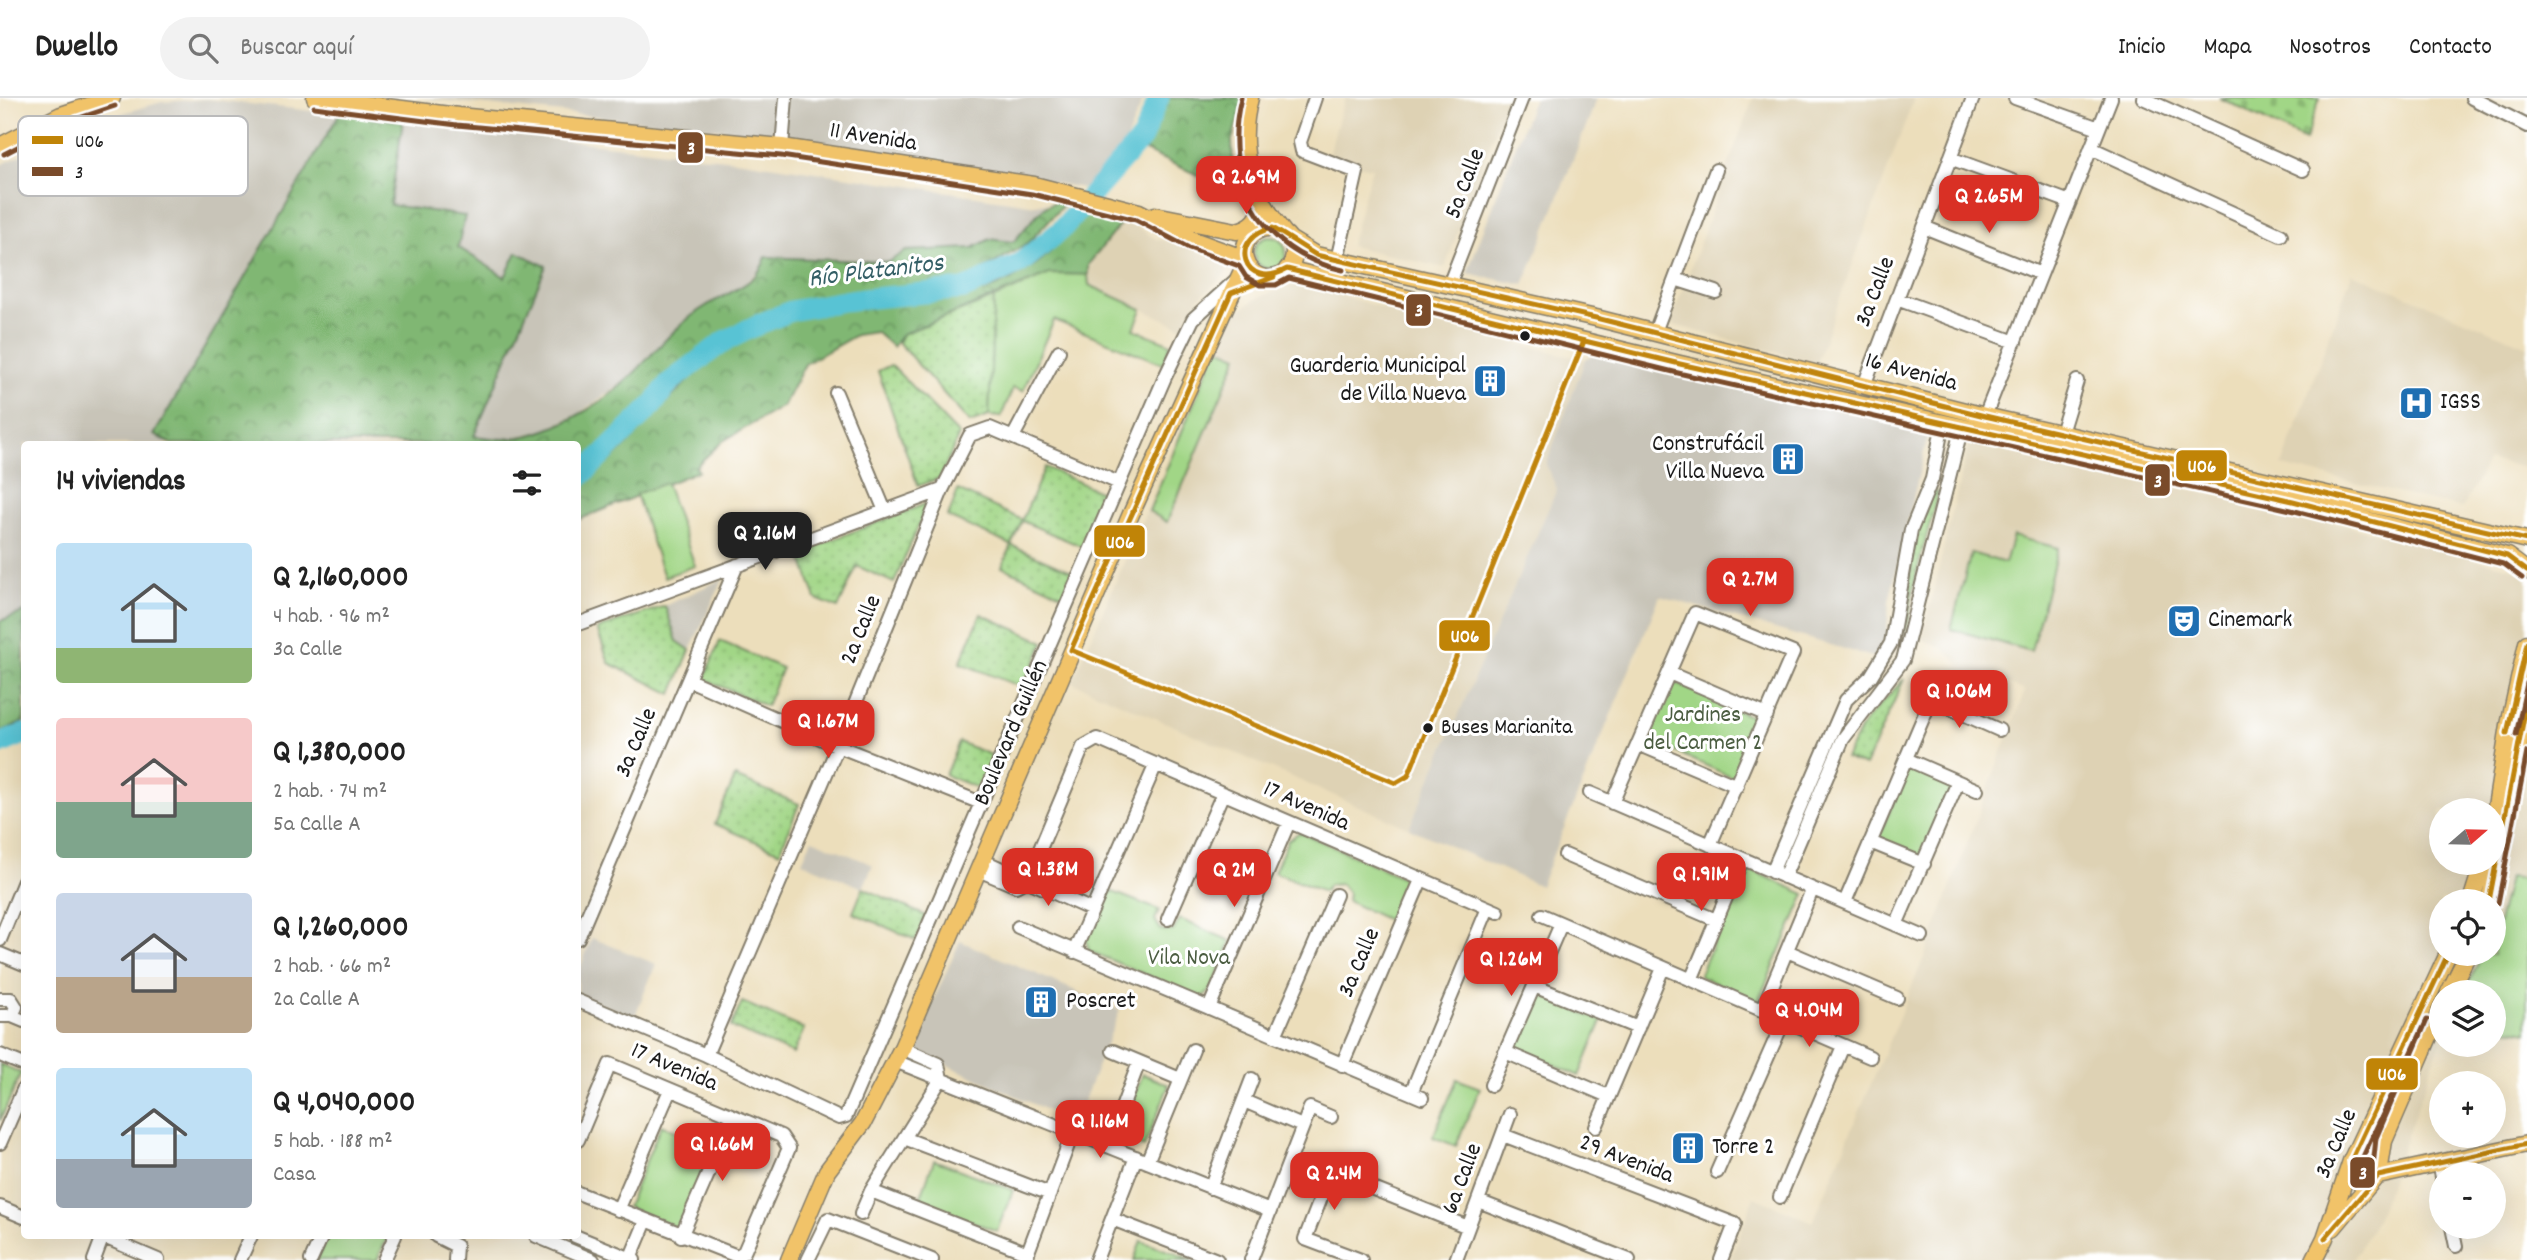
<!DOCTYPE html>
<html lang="es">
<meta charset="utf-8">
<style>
body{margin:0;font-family:Dekko,sans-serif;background:#f2f2f2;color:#222;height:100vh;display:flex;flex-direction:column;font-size:26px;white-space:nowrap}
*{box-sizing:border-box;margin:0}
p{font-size:23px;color:#767676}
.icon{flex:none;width:38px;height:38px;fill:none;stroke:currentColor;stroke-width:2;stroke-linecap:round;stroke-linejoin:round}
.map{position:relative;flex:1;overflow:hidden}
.panel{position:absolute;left:21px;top:343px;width:560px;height:798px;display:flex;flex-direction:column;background:#fff;border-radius:7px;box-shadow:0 7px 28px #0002}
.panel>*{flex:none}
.needle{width:46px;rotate:70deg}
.controls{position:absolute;left:2429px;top:700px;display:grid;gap:14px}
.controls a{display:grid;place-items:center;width:77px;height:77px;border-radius:50%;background:#fff;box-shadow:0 7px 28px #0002;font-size:35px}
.price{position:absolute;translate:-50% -60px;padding:0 16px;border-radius:14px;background:#d93025;color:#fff;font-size:23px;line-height:46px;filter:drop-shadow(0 2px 4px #0008)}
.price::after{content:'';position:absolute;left:50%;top:42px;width:21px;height:16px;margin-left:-10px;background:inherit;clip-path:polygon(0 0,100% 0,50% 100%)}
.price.current{background:#222;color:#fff}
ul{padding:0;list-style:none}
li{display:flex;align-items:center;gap:21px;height:175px;padding:0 35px}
li span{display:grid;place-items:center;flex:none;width:196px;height:140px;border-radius:7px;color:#555}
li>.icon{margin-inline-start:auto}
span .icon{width:84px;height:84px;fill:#fffc;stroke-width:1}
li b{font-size:30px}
h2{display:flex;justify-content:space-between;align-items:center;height:84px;padding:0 35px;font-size:30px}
header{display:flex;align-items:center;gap:42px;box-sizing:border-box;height:98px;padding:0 35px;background:#fff;border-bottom:2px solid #e0e0e0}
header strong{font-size:33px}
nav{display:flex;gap:38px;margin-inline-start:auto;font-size:24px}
.search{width:490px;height:63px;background:#f2f2f2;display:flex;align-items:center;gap:18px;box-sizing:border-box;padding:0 24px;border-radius:38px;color:#767676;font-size:26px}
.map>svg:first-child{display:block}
</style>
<header>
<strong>Dwello</strong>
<div class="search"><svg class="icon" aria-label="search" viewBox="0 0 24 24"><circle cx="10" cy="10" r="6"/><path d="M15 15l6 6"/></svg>Buscar aquí</div>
<nav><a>Inicio</a><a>Mapa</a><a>Nosotros</a><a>Contacto</a></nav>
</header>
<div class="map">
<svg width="2527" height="1162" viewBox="0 0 2527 1162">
<defs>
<pattern id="grass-dots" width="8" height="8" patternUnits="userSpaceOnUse" patternTransform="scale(1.75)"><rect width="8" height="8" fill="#a1d686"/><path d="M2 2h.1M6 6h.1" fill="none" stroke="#8ab773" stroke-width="1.8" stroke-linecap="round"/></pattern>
<pattern id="forest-crowns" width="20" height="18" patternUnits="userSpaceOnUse" patternTransform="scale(1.75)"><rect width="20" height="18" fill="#80b773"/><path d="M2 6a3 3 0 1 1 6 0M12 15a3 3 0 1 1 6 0" fill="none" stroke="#68945e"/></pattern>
<pattern id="cemetery-stones" width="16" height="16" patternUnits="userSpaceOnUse" patternTransform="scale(1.75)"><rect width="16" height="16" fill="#a1d686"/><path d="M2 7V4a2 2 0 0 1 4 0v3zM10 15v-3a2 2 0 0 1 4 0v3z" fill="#8ab773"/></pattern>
</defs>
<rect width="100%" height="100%" fill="#fff"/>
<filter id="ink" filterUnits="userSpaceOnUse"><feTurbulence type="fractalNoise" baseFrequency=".0143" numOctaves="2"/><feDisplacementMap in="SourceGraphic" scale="14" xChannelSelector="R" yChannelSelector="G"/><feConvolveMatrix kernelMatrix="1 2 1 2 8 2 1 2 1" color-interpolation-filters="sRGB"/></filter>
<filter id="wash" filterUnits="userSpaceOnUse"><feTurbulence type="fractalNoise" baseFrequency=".00686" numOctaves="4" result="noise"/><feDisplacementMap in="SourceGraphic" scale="28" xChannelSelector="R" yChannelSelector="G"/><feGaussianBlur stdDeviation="1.57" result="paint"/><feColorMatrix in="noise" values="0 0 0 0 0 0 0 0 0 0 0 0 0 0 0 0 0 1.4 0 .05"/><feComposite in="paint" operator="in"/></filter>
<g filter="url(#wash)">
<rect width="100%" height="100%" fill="#ecdebb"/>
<path fill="#ded2b4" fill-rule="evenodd" d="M1345,0H1507L1445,170L1350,148L1372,70L1327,61Z
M1753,0H1914L1816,265L1670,226Z
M1124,121L1156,141L1181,146L1225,166L1227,172L1224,178L1200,199L1189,214L1183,230L1089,186L1087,167Z
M2352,175L2527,248V370L2488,362L2462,410L2282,368Z
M1299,185L1413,219L1585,262L1546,367L1557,391L1409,730L1072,584L1232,217L1259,199Z
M1969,343L2294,414L2527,474V781L2509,779L2501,822L2494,835V803H2441V856H2483L2463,894H2441V943L2378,1119L2353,1162H1730L1754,1099L1813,1124L1925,857L2025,593L1960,567L1943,550L1922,541ZM2441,712H2494V765H2441Z"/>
<path fill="#c8c4b8" d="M420,0H1144L1126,42L1131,45L1088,91L796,39Z
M1534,0H1597L1524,187L1467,175Z
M206,1L339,16L154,336L172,346H24V514L0,523V67L102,21L162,4Z
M403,23L742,63L1036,107L1048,104L1013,144L990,142L973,150L906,153L888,164L849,161L763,168L736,194L706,207L659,248L626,282L578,316L545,332L505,341L473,338L505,180L458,149L465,118L390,107Z
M1594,256L1929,333L1889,503L1886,545L1876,560L1660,498L1540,788L1409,730L1557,391L1546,367L1585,262Z
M724,480L690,552L677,543L665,508Z
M812,741L873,767L863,790L802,764Z
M592,840L656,866L634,920L578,897V876Z
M960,843L1120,912L1075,1025L912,951Z"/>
<path fill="url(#grass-dots)" stroke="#5e7951" stroke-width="2" d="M994,200L989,318L970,325L898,244L902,236Z
M891,267L959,337L940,380L918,388L878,273Z
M1045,369L1108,397L1085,450L1022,423L1011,447L1073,474L1063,497L1002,469L1011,447L948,419L958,392L1022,422Z
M1933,393L1938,394C1931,425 1921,455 1914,486C1909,504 1913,526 1901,539L1916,436Z
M928,405L894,485L857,468L838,510L816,501L800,454Z
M665,508L677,543L690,552L672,596L609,565L597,531Z
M981,516L1044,544L1024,590L960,565Z
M720,543L782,570L766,608L704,581Z
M1904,581L1865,668L1845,660L1865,623Z
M959,644L996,659L982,692L945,677Z
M735,679L799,706L780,754L715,726Z
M863,790L926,818L916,842L853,815Z
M742,904L804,931L793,956L731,929Z"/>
<path fill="url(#forest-crowns)" stroke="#4e6a48" stroke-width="2" d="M1166,0H1244L1232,42L1233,68L1241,97L1145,53Z
M339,16L403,23L390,107L465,118L458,149L505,179L517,154L546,168L474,338C484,339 495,341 505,341C549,338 597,310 628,281C653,257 676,226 706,208C729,193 757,188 766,159L888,164L906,153L973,150L990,141L1013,144C1028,130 1045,97 1065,105L1029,144L963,184L914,187L790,209L722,238L662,285L578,370V346H172L154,337Z
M1085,113L1124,121L1088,167V177L1050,176L902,236L893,249L876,234L856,237L805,266L783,308L723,343L696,368L698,373L578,422V388C647,342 677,271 758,234C804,213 850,211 899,205C909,204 919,200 930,198C942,196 955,200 967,197C988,194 1012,182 1030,170C1052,156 1069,133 1085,113Z
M24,514V624L0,634V523Z"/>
<path fill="url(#cemetery-stones)" stroke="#5e7951" stroke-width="2" d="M2220,0H2320L2305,42Z"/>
<path fill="#a1d686" stroke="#5e7951" stroke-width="2" d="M1254 155a16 16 0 1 1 32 0a16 16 0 1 1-32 0Z
M1050,176L1088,177L1089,187L1142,211L1134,231L1171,246L1163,266L1054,222L1023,293L1013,290L1001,319L989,318L994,200Z
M1217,249L1238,258L1167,424L1149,413Z
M666,385L695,468L664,479L636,396Z
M2013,438L2058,450L2031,553L1951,531L1971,455L2005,465Z
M1671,583L1759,622L1734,680L1646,641Z
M1909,668L1952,688L1921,761L1877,742Z
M1300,734L1404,780L1409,792L1394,825L1347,803L1348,795L1341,786L1329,787L1324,794L1274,774L1288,742Z
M1746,770L1805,796L1758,904L1699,878Z
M2509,779L2527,781V934L2494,928V894H2463L2483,856H2494C2494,830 2504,805 2509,779Z
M1108,792L1159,812L1155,822L1161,832L1173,833L1180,821L1231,843L1212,891L1201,900L1089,853L1086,842Z
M1537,895L1602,923L1579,978L1514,949Z
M0,966L21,975L0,1023Z
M1143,976L1169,987L1144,1049L1118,1038Z
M1457,981L1480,990L1456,1048L1433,1039Z
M661,1027L713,1049L679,1131L627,1109Z
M934,1062L1013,1092L997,1133L919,1104Z
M327,1138H388L377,1162H316Z
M1141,1143L1193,1162H1134Z"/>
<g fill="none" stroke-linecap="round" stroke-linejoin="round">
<path stroke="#59c3d4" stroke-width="21" d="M578,381L652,308L669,285L723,244L757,227L791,213L843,203L964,191L1019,166L1060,133L1142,40L1159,0
M0,646L24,636"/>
</g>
</g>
<g filter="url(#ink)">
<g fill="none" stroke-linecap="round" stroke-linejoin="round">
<g stroke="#847d6c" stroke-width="16">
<path id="minor" d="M1315,0L1300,44L1302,53L1357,74L1337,162
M2015,0L2099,30
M2143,0L2303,72
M2472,0L2527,28
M782,49L786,0
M2091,50L2281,137
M1950,60L2070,104
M1924,129L2041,176
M1675,181L1716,194
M1449,187L1522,0
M1897,201L2015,244
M1655,234L1716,72
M1865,285L1973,0
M836,295L885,413
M1985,318L2111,0
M2061,335L2077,283
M1013,339L1059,253
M578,526L942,392
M1669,575L1767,617
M689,582L838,648L981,705
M1932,602L1999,632
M1638,646L1737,688
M1906,661L1977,692
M1590,695L1922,838
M1612,705L1695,515L1793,555L1710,747
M1870,744L1924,766
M1565,757L1716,822
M982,762L1092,812
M978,772L1016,788L1027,782
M1772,774L1846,602L1871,578L1891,545L1911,432L1932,381L1943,325
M1784,779L1843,641L1903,562L1962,328
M1027,782L1083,649L1097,641L1498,814
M1845,804L1938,585
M1542,817L1870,959
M1168,821L1223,695
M1896,827L1958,684
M1018,829L1422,1000
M578,840L737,467
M0,842L24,783
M1787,853L1897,900
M1074,854L1156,666
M0,856L24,866
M1691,882L1742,762
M1534,888L1638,930
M0,901H11L16,909L12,918H0
M578,903L706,957L839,1020L846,1018L1165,279L1193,221L1235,183
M1209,910L1289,724
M1762,912L1812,792
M12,918L24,923
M1275,938L1336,797
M1113,953L1180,981
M1505,954L1608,998
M0,957L24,967
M706,957L838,648L942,392L970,337L990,330L1119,385
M895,963L1270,1113
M1342,967L1421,782
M1491,987L1561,826
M1411,995L1488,810
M1244,1003L1302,1028
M1596,1029L1663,870
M1503,1037L1735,1126L1721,1162
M904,1040L1050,1096
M578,1042L610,966L781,1038L789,1050L744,1154L737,1158L578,1095
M0,1045L24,990
M1108,1047L1139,964
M1147,1064L1193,952
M2438,1065L2441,1079
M1717,1074L1784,922
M1210,1090L1252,981
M871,1093L1028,1155
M1780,1099L1843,948
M1478,1103L1629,1162
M0,1109L24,1119
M618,1112L670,992
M861,1116L871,1093L941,981L938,966L902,950
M1112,1121L1217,1162
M2452,1129L2456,1148
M436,1138L456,1148L455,1162
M536,1138L593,1162
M575,1138L634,1162
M681,1138L733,1019
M104,1139L158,1162
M630,1161L646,1123
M94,1162L103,1138
M240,1162L251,1138
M311,1162L322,1138
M384,1162L395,1138
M808,1162L828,1121L932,1162
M1025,1162L1073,1034
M1096,1162L1136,1059
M1251,1162L1310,1010L1331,1019
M1361,1162L1305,1141L1331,1074L1468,1129
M1456,1162L1510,1016"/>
</g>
<g stroke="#847d6c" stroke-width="19">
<path id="major" d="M315,0L458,18L782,49L1034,87L1139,114L1193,142L1245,161
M1250,0C1236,52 1251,94 1284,135
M0,48L61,17L112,0
M1155,117L1236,133C1253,130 1261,120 1262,103
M1244 155a25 25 0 1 1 50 0a25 25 0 1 1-50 0Z
M1288,140L1316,157L1596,220L1985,318L2527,442
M1287,171L1680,266L2293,403L2507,458L2527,473
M2494,721L2509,627L2527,545
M2471,803L2483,765
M2489,803L2503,741L2527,603
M2449,894L2468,856
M2378,1078L2527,1046
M2333,1130L2379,1075L2384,1043L2441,911
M789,1162L827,1073L863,1025L902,950L1131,416L1246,164
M2314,1162L2325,1140L2351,1063L2448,856"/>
</g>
<use href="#minor" stroke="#fff" stroke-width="12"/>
<use href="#major" stroke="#f1c369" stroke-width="16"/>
<g stroke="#fff" stroke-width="10">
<path id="bus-1" d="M1274,179L1231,195L1071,552L1396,685L1408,678L1584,243
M2527,442L1985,318L1596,220L1316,157L1273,130C1226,138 1243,195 1287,171L1680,266L2293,403L2507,458L2527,473
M2507,635L2527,545
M2489,803L2527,603
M2371,1083L2362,1085L2354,1080L2351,1063L2448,856
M2325,1140L2378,1078L2527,1046"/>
</g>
<g stroke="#fff" stroke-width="10">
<path id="bus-2" d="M1241,0C1221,80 1260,155 1343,172
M314,9L457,27L781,58L1032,96L1136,122L1189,150L1239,168L1246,179L1260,187H1276L1289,180L1678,275L2291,412L2503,466L2522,480
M4,56L64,25L115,8
M2516,637L2527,585
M2498,805L2527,654
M2427,922L2376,1040L2373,1069L2362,1075L2360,1065Z"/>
</g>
<use href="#bus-1" stroke="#c08407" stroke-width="5"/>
<use href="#bus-2" stroke="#7a4b2a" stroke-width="5"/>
</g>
</g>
<defs>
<g id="building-square" transform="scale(1.75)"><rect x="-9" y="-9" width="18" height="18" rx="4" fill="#1f6fb2" stroke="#fff"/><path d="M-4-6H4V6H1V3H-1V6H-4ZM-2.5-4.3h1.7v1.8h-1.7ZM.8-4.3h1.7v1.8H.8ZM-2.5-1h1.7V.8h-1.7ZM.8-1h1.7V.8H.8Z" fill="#fff"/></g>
<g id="hospital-square" transform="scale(1.75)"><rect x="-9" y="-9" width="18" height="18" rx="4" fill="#1f6fb2" stroke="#fff"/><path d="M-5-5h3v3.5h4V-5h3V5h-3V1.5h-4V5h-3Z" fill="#fff"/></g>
<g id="theatre-square" transform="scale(1.75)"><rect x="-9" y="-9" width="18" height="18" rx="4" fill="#1f6fb2" stroke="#fff"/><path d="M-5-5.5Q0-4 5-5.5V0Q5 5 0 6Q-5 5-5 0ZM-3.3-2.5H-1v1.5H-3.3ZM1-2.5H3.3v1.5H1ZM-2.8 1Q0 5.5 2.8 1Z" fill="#fff"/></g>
</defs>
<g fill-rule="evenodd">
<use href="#building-square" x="1490" y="283"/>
<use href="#hospital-square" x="2416" y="305"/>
<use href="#building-square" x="1788" y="361"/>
<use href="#theatre-square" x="2184" y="523"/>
<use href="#building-square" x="1041" y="904"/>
<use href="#building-square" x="1688" y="1050"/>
</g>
<g fill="#1c1c1c" stroke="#fff" stroke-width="2.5">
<circle cx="1525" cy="238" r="6"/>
<circle cx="1428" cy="630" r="6"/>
</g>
<g text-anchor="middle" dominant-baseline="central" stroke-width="6" stroke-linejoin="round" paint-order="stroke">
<g font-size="22" fill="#1c1c1c" stroke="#fff" text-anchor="start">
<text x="1441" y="630">Buses Marianita</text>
</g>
<g font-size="24" fill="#1c1c1c" stroke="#fff">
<text transform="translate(873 40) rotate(9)">11 Avenida</text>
<text transform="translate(1466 86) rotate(-69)">5a Calle</text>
<text transform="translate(1876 194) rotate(-69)">3a Calle</text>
<text transform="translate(1911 275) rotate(15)">16 Avenida</text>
<text transform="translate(862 532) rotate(-68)">2a Calle</text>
<text transform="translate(1012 635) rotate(-67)">Boulevard Guillén</text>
<text transform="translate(637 645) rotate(-67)">3a Calle</text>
<text transform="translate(1306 709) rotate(24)">17 Avenida</text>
<text transform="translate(1360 865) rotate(-67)">3a Calle</text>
<text transform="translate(674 970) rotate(23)">17 Avenida</text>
<text transform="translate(2337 1046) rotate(-67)">3a Calle</text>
<text transform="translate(1626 1062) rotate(21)">29 Avenida</text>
<text transform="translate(1463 1081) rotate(-69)">6a Calle</text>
</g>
<g font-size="24" fill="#1c1c1c" stroke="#fff" text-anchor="start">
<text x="1466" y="269" text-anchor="end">Guarderia Municipal<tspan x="1466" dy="28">de Villa Nueva</tspan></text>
<text x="2440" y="305">IGSS</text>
<text x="1764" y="347" text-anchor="end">Construfácil<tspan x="1764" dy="28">Villa Nueva</tspan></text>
<text x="2208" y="523">Cinemark</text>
<text x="1066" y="904">Poscret</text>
<text x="1712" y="1050">Torre 2</text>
</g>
<g font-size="24" fill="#4b5d41" stroke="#fff">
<text x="1703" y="618">Jardines<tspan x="1703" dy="28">del Carmen 2</tspan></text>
<text x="1189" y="861">Vila Nova</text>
</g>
<g font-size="26" font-style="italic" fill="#345f66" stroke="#fff">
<text transform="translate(876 174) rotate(-7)">Río Platanitos</text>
</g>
</g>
<rect x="18" y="18" width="230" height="80" rx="10" fill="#fff" stroke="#bbb" stroke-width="2"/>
<rect x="32" y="38" width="31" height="8" fill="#c08407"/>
<rect x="32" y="69" width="31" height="9" fill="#7a4b2a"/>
<g font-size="19" fill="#1c1c1c">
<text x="75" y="49">U06</text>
<text x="75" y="80">3</text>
</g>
<g stroke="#fff" stroke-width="2.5">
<rect x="677" y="33" width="27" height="33" rx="7" fill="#7a4b2a"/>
<rect x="1405" y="195" width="27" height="34" rx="7" fill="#7a4b2a"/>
<rect x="2175" y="351" width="53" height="33" rx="7" fill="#c08407"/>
<rect x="2144" y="365" width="27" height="34" rx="7" fill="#7a4b2a"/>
<rect x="1093" y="426" width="53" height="34" rx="7" fill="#c08407"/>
<rect x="1438" y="521" width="53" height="33" rx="7" fill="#c08407"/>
<rect x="2365" y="959" width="54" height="34" rx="7" fill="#c08407"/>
<rect x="2349" y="1058" width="27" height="33" rx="7" fill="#7a4b2a"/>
</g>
<g font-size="19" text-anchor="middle" font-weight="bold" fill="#fff">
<text x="691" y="56">3</text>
<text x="1419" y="218">3</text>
<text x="2202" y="374">U06</text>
<text x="2158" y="389">3</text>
<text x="1120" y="450">U06</text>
<text x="1465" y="544">U06</text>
<text x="2392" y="982">U06</text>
<text x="2363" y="1081">3</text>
</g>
</svg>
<div class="controls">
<a><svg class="needle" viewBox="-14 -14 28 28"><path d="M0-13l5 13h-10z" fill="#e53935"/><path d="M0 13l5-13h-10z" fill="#767676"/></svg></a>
<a><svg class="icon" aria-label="locate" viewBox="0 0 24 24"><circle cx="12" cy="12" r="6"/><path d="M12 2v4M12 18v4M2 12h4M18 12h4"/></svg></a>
<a><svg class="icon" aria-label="layers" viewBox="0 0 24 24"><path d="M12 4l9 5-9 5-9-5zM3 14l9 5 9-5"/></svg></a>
<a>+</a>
<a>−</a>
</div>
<b class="price" style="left:1246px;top:118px">Q 2.69M</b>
<b class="price" style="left:1989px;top:137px">Q 2.65M</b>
<b class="price current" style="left:765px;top:474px">Q 2.16M</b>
<b class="price" style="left:1750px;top:520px">Q 2.7M</b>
<b class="price" style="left:1959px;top:632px">Q 1.06M</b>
<b class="price" style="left:828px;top:662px">Q 1.67M</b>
<b class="price" style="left:1048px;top:810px">Q 1.38M</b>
<b class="price" style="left:1234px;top:811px">Q 2M</b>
<b class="price" style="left:1701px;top:815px">Q 1.91M</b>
<b class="price" style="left:1511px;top:900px">Q 1.26M</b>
<b class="price" style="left:1809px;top:951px">Q 4.04M</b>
<b class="price" style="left:1100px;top:1062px">Q 1.16M</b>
<b class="price" style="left:722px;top:1085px">Q 1.66M</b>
<b class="price" style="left:1334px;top:1114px">Q 2.4M</b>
<section class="panel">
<h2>14 viviendas<svg class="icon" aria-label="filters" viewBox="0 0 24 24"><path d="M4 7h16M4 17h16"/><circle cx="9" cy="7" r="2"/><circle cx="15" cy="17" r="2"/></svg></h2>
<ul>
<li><span style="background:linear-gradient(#bfe0f5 75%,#8fb573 0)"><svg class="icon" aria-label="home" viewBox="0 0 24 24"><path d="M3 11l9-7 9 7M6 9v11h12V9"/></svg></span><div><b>Q 2,160,000</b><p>4 hab. · 96 m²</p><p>3a Calle</p></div></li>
<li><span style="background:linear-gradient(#f6c9c9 60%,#7fa58c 0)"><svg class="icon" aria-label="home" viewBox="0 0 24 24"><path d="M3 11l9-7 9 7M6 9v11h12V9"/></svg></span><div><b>Q 1,380,000</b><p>2 hab. · 74 m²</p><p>5a Calle A</p></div></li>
<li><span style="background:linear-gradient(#c9d6e8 60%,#b9a48a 0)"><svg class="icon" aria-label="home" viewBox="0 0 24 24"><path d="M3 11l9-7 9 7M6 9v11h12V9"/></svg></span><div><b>Q 1,260,000</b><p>2 hab. · 66 m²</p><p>2a Calle A</p></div></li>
<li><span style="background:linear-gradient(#bfe0f5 65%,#9aa5b1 0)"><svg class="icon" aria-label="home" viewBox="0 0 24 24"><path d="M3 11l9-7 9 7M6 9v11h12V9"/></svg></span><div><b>Q 4,040,000</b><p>5 hab. · 188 m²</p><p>Casa</p></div></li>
</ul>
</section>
</div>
